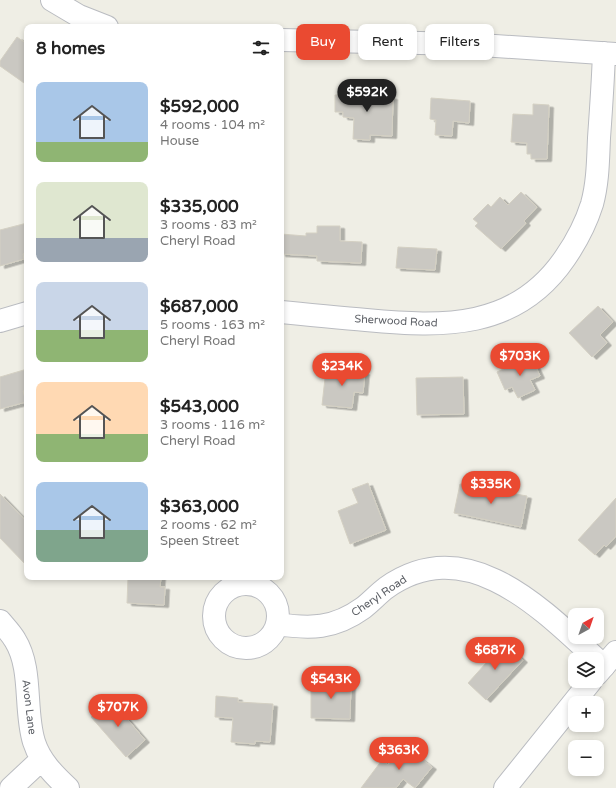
<!DOCTYPE html>
<meta charset="utf-8">
<style>
body{margin:0;font-family:"Varela Round",sans-serif;background:#f6f6f6;color:#222;height:100vh;display:flex;flex-direction:column;font-size:15px;white-space:nowrap}
*{box-sizing:border-box;margin:0}
p{font-size:13px;color:#767676}
.icon{flex:none;width:22px;height:22px;fill:none;stroke:currentColor;stroke-width:2;stroke-linecap:round;stroke-linejoin:round}
.map{position:relative;flex:1;overflow:hidden}
.details{position:absolute;left:24px;top:24px;width:260px;height:556px;display:flex;flex-direction:column;background:#fff;border-radius:8px;box-shadow:0 2px 6px #0003}
.details>*{flex:none}
.top-card{position:absolute;left:296px;top:24px;width:260px;height:36px;display:flex;gap:8px}
.needle{width:26px;rotate:40deg}
.controls{position:absolute;left:568px;top:608px;display:grid;gap:8px}
.controls a{display:grid;place-items:center;width:36px;height:36px;border-radius:8px;background:#fff;box-shadow:0 2px 6px #0003;font-size:20px}
.price{position:absolute;translate:-50% -34px;padding:0 9px;border-radius:14px;background:#ea4a31;color:#fff;font-size:13px;line-height:26px;filter:drop-shadow(0 1px 2px #0008)}
.price::after{content:'';position:absolute;left:50%;top:24px;width:12px;height:9px;margin-left:-6px;background:inherit;clip-path:polygon(0 0,100% 0,50% 100%)}
.price.on{background:#222;color:#fff}
ul{padding:0;list-style:none}
li{display:flex;align-items:center;gap:12px;height:100px;padding:0 12px}
li span{display:grid;place-items:center;flex:none;width:112px;height:80px;border-radius:8px;color:#555}
li>.icon{margin-inline-start:auto}
span .icon{width:48px;height:48px;fill:#fffc;stroke-width:1}
li b{font-size:17px}
h2{display:flex;justify-content:space-between;align-items:center;height:48px;padding:0 12px;font-size:17px}
.pill{padding:0 14px;border-radius:8px;background:#fff;box-shadow:0 2px 6px #0003;font-size:14px;line-height:36px}
.pill.on{background:#ea4a31;color:#fff}
.map>svg:first-child{display:block}
</style>
<div class="map">
<svg width="616" height="788" viewBox="0 0 616 788">
<defs>
<filter id="shadow"><feDropShadow dx="4.5" dy="2.5" stdDeviation="0" flood-color="#0004"/></filter>
</defs>
<rect width="100%" height="100%" fill="#efeee5"/>
<path fill="#cac8c2" stroke="#d4d0c3" filter="url(#shadow)" d="M17,37L27,44V85L0,66V61Z
M346,88L373,89V96L393,97L392,136L370,135V140L353,139L354,118L343,117V112H335V95H346Z
M431,98L470,101L469,123L453,121L452,136L435,135L436,120L430,119Z
M533,104L549,105L547,159H531V154H527V143L511,142L513,114L533,115Z
M521,192L537,207L524,221L526,223L501,249L475,226L478,223L473,219L488,204L491,207L500,197L508,205Z
M27,223V252L23,254L24,259L0,266V230Z
M317,226H340V241L362,242L361,263L317,261V256L281,254V234L306,236V233H317Z
M398,247L437,249L435,270L396,268Z
M598,306L613,322L600,335L607,343L592,357L569,333Z
M531,356L540,376L530,380L535,390L518,398L512,387L505,390L497,372Z
M27,369V390L23,391L26,402L0,409V377Z
M326,369L365,372L363,393L354,392L352,408L322,405Z
M463,377L464,414L417,415L416,378Z
M368,483L386,530L350,544L338,511L358,503L352,489Z
M460,484L527,496L521,527L454,513Z
M0,494L27,522V566L0,538Z
M616,498V536L606,547L604,545L595,555L578,540Z
M128,577H161L160,587H165L164,605L127,603Z
M504,643L523,660L486,700L468,683Z
M311,682H351L350,719L311,718Z
M216,696L238,698V702L273,704L270,742L255,741V744L231,742L233,718L215,717Z
M111,700L145,740L126,757L91,717Z
M403,745L432,767L415,788L403,779L396,788H361L382,760L388,765Z"/>
<g fill="none" stroke-linecap="round" stroke-linejoin="round">
<g stroke="#babcc1" stroke-width="24">
<path id="minor" d="M52,0L79,16L107,27
M281,40L466,44L616,54
M281,312C309,315 337,317 366,320C443,327 516,330 565,258C576,242 586,223 592,204C598,182 598,160 599,138C601,110 603,81 604,53
M0,321L27,313
M214 616a32 32 0 1 1 64 0a32 32 0 1 1-64 0Z
M0,621C5,627 11,633 15,640C33,669 24,710 34,742C40,761 54,775 68,788
M277,624C310,629 334,629 363,608C371,602 378,594 386,588C469,529 546,613 604,666
M11,788L42,759"/>
</g>
<g stroke="#babcc1" stroke-width="24">
<path id="tertiary" d="M597,674L616,652
M505,788L591,681"/>
</g>
<use href="#minor" stroke="#fff" stroke-width="22"/>
<use href="#tertiary" stroke="#fff" stroke-width="22"/>
</g>
<g text-anchor="middle" dominant-baseline="central" stroke-width="3" stroke-linejoin="round" paint-order="stroke">
<g font-size="11" fill="#5d6066" stroke="#fff">
<text transform="translate(396 321) rotate(3)">Sherwood Road</text>
<text transform="translate(379 596) rotate(-34)">Cheryl Road</text>
<text transform="translate(29 707) rotate(83)">Avon Lane</text>
</g>
</g>
</svg>
<div class="controls">
<a><svg class="needle" viewBox="-14 -14 28 28"><path d="M0-13l5 13h-10z" fill="#e53935"/><path d="M0 13l5-13h-10z" fill="#767676"/></svg></a>
<a><svg class="icon" aria-label="layers" viewBox="0 0 24 24"><path d="M12 4l9 5-9 5-9-5zM3 14l9 5 9-5"/></svg></a>
<a>+</a>
<a>−</a>
</div>
<b class="price on" style="left:367px;top:113px">$592K</b>
<b class="price" style="left:520px;top:377px">$703K</b>
<b class="price" style="left:342px;top:387px">$234K</b>
<b class="price" style="left:491px;top:505px">$335K</b>
<b class="price" style="left:495px;top:671px">$687K</b>
<b class="price" style="left:331px;top:700px">$543K</b>
<b class="price" style="left:118px;top:728px">$707K</b>
<b class="price" style="left:399px;top:771px">$363K</b>
<div class="top-card">
<a class="pill on">Buy</a>
<a class="pill">Rent</a>
<a class="pill">Filters</a>
</div>
<section class="details">
<h2>8 homes<svg class="icon" aria-label="filters" viewBox="0 0 24 24"><path d="M4 7h16M4 17h16"/><circle cx="9" cy="7" r="2"/><circle cx="15" cy="17" r="2"/></svg></h2>
<ul>
<li><span style="background:linear-gradient(#a9c7e8 75%,#8fb573 0)"><svg class="icon" aria-label="home" viewBox="0 0 24 24"><path d="M3 11l9-7 9 7M6 9v11h12V9"/></svg></span><div><b>$592,000</b><p>4 rooms · 104 m²</p><p>House</p></div></li>
<li><span style="background:linear-gradient(#dfe7d0 70%,#9aa5b1 0)"><svg class="icon" aria-label="home" viewBox="0 0 24 24"><path d="M3 11l9-7 9 7M6 9v11h12V9"/></svg></span><div><b>$335,000</b><p>3 rooms · 83 m²</p><p>Cheryl Road</p></div></li>
<li><span style="background:linear-gradient(#c9d6e8 60%,#8fb573 0)"><svg class="icon" aria-label="home" viewBox="0 0 24 24"><path d="M3 11l9-7 9 7M6 9v11h12V9"/></svg></span><div><b>$687,000</b><p>5 rooms · 163 m²</p><p>Cheryl Road</p></div></li>
<li><span style="background:linear-gradient(#ffd9b3 65%,#8fb573 0)"><svg class="icon" aria-label="home" viewBox="0 0 24 24"><path d="M3 11l9-7 9 7M6 9v11h12V9"/></svg></span><div><b>$543,000</b><p>3 rooms · 116 m²</p><p>Cheryl Road</p></div></li>
<li><span style="background:linear-gradient(#a9c7e8 60%,#7fa58c 0)"><svg class="icon" aria-label="home" viewBox="0 0 24 24"><path d="M3 11l9-7 9 7M6 9v11h12V9"/></svg></span><div><b>$363,000</b><p>2 rooms · 62 m²</p><p>Speen Street</p></div></li>
</ul>
</section>
</div>
